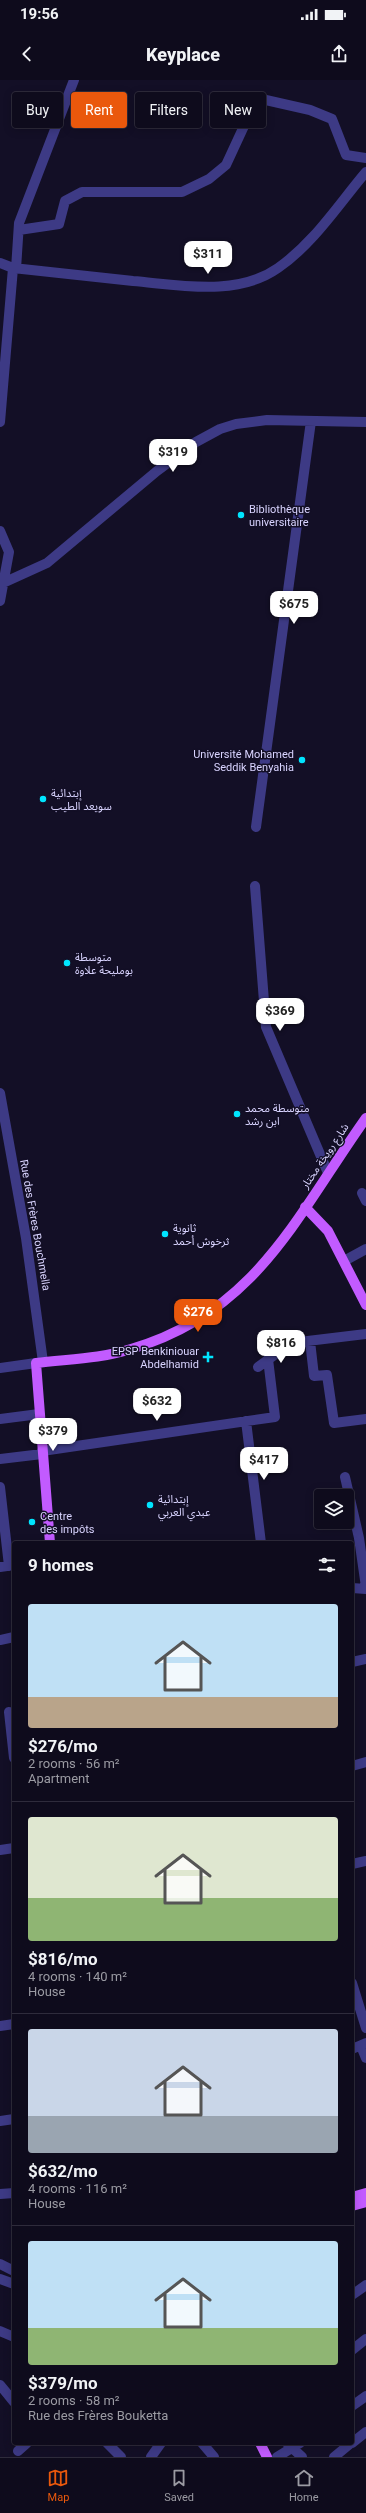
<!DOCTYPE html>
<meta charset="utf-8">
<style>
body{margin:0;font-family:Roboto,"Noto Sans Arabic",sans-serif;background:#171425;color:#f1f3f6;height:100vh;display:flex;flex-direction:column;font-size:15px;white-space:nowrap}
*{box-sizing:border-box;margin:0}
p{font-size:13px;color:#9b9ba3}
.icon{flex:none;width:22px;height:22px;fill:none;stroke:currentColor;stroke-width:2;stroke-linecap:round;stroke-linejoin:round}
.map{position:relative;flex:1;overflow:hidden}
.drawer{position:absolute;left:12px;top:1461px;width:342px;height:904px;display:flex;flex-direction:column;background:#0e0b1c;border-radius:4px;box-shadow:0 2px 10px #0003,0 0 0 1px #2e2b3b}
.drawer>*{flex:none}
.top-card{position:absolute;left:12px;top:12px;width:342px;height:36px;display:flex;gap:8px}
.controls{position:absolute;left:314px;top:1409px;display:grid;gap:8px}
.controls a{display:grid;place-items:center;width:40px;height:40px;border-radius:4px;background:#0e0b1c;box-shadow:0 2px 10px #0003,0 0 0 1px #2e2b3b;font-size:20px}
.price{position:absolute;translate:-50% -34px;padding:0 9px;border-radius:8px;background:#fff;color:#222;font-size:13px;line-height:26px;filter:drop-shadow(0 1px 2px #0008)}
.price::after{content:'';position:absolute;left:50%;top:24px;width:12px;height:9px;margin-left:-6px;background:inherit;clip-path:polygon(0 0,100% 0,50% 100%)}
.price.on{background:#ea580c;color:#fff}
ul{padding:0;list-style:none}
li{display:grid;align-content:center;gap:8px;height:212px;padding:0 16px}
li+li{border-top:1px solid #2e2b3b}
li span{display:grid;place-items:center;height:124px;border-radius:4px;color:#555}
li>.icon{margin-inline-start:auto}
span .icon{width:72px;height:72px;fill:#fffc;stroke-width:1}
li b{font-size:17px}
h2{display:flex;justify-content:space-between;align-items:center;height:48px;padding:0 16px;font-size:17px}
.pill{padding:0 14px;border-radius:4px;background:#0e0b1c;box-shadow:0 2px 10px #0003,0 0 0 1px #2e2b3b;font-size:14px;line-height:36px}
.pill.on{background:#ea580c;color:#fff}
.status{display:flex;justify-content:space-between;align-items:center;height:28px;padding:0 20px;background:#0e0b1c;direction:ltr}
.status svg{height:11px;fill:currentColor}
header{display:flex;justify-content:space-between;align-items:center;height:52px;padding:0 16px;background:#0e0b1c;font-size:18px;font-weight:800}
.dock{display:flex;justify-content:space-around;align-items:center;height:56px;border-top:1px solid #2e2b3b;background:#0e0b1c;font-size:11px;color:#9b9ba3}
.dock a{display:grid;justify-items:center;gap:2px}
.dock .on{color:#ea580c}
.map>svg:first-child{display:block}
</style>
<div class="status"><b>19:56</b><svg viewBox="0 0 49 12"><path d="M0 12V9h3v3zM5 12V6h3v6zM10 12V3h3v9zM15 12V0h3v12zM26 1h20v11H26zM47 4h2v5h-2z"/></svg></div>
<header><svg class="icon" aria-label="back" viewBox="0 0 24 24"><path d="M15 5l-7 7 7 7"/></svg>Keyplace<svg class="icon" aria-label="share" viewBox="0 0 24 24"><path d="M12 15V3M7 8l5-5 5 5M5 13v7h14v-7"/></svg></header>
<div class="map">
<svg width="366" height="2377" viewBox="0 0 366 2377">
<rect width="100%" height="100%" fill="#130f26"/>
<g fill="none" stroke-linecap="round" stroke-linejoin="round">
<path stroke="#3d3a85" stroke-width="10" d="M19,150L59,144L65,121L82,112H182L209,99L226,85L257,18L310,30L332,39L346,75L366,78
M0,183L13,188C53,192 93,197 133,201C180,205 237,217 278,188C314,163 338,125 366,92
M16,189L19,143L74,0
M0,342L13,188
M0,451L9,472L0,521
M3,503L47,483L157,391L196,362L220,349L236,344L267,340L366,342
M256,747L311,341
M255,806L266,947L328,1093
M0,1013L26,1158L43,1282
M362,1113L366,1121
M344,1181L366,1169
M310,1261L314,1296L327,1295L334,1343L366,1339
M258,1287L291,1263L366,1254
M0,1288L36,1283
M0,1339L39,1334
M246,1341L261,1463
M42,1371L275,1337L268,1279
M0,1379L42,1374
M345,1397L359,1458L366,1507
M0,1407L9,1486
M0,1487L14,1485
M352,1508L366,1509
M0,1560L14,1557
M352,1582L366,1579
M9,1632L14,1678
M352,1686L366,1682
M0,1770L14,1768
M352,1784L366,1781
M352,1903L366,1948
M0,1946L14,1944
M361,1966L366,1978
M352,1969L366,1963
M0,2041L14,2039
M0,2114L14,2113
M0,2184L14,2191
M0,2199L14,2204
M352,2215L366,2205
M0,2251L14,2257
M352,2270L366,2259
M0,2305L14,2322
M352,2326L366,2316
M107,2363L121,2377
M202,2363L214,2377
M287,2363L302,2377
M352,2363L366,2352
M18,2371L27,2363
M151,2377L161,2363
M277,2377L300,2363
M334,2377L351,2363"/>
<path stroke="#c25bff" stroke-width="10" d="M305,1127L328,1151L366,1225
M50,1463L36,1283C67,1279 100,1279 131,1269C256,1233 297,1135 366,1038
M352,2117L366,2113
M352,2126L366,2122
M260,2363L267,2377"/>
</g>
<g fill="#00e5ff" stroke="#130f26" stroke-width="1.5">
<circle cx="241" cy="435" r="4"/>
<circle cx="302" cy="680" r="4"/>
<circle cx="43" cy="719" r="4"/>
<circle cx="67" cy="883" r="4"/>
<circle cx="237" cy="1034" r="4"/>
<circle cx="165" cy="1154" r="4"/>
<path d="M206 1271h4v4h4v4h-4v4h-4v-4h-4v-4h4z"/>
<circle cx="150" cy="1425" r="4"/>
<circle cx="32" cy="1442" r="4"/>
</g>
<g text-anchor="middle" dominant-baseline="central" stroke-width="3" stroke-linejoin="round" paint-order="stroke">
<g font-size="11" fill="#d9d4ff" stroke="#130f26" text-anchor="start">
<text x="249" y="429">Bibliothèque<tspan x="249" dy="13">universitaire</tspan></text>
<text x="294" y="674" text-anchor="end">Université Mohamed<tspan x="294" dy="13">Seddik Benyahia</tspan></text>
<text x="51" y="713">إبتدائية<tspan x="51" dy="13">سويعد الطيب</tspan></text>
<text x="75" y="877">متوسطة<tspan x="75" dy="13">بومليحة علاوة</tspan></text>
<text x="245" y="1028">متوسطة محمد<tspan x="245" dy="13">ابن رشد</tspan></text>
<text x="173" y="1148">ثانوية<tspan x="173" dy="13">ثرخوش أحمد</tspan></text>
<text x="199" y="1271" text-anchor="end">EPSP Benkiniouar<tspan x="199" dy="13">Abdelhamid</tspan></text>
<text x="158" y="1419">إبتدائية<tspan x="158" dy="13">عبدي العربي</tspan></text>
<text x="40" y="1436">Centre<tspan x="40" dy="13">des impôts</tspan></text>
</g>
<g font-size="11" fill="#d9d4ff" stroke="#130f26">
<text transform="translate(325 1076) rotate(-56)">شارع رويخة مختار</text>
<text transform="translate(35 1145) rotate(80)">Rue des Frères Bouchmella</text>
</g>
</g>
</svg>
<div class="controls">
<a><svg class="icon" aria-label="layers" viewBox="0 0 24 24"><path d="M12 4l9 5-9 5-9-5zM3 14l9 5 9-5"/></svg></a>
</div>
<b class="price" style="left:208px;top:195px">$311</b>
<b class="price" style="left:173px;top:393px">$319</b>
<b class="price" style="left:294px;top:545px">$675</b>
<b class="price" style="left:280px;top:952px">$369</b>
<b class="price on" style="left:198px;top:1253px">$276</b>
<b class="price" style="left:281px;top:1284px">$816</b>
<b class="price" style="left:157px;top:1342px">$632</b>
<b class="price" style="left:53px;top:1372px">$379</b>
<b class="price" style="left:264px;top:1401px">$417</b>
<div class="top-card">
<a class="pill">Buy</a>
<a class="pill on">Rent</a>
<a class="pill">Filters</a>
<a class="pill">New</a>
</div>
<section class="drawer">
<h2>9 homes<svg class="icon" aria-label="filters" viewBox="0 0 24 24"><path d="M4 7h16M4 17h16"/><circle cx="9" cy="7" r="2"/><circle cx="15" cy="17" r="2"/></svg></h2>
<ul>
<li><span style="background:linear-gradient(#bfe0f5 75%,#b9a48a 0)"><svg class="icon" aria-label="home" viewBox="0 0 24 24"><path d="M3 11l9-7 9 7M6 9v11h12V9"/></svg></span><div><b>$276/mo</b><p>2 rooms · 56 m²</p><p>Apartment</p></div></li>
<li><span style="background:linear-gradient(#dfe7d0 65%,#8fb573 0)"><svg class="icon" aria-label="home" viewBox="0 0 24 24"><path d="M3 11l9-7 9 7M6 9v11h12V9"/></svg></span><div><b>$816/mo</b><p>4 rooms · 140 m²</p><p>House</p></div></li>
<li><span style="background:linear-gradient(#c9d6e8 70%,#9aa5b1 0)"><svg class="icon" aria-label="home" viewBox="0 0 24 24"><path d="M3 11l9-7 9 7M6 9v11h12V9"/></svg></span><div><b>$632/mo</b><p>4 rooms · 116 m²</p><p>House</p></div></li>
<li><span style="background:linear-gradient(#bfe0f5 70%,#8fb573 0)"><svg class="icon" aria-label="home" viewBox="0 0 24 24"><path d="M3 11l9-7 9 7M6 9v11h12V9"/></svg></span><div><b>$379/mo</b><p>2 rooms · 58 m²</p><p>Rue des Frères Bouketta</p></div></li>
</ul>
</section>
</div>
<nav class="dock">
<a class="on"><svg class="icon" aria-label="map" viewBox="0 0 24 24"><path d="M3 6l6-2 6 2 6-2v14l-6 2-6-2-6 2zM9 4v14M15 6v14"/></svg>Map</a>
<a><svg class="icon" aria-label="saved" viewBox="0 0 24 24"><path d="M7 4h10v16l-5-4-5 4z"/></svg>Saved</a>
<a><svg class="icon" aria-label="home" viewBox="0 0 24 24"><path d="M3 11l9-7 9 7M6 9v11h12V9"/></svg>Home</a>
</nav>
